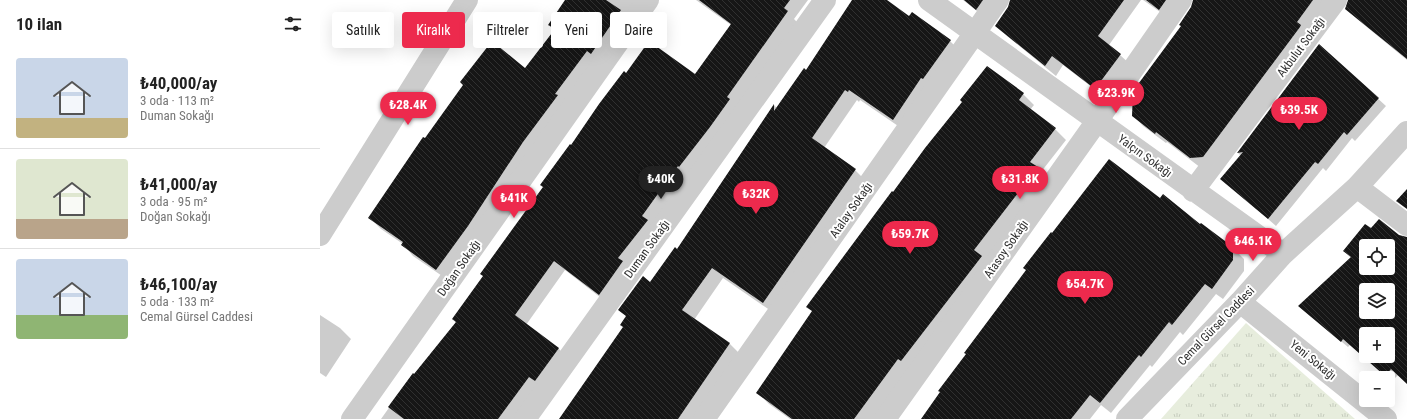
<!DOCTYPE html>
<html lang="tr">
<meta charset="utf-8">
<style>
body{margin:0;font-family:"Roboto Condensed",sans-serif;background:#f2f2f2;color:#222;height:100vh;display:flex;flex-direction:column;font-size:15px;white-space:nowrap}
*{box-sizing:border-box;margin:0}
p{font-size:13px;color:#767676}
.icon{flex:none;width:22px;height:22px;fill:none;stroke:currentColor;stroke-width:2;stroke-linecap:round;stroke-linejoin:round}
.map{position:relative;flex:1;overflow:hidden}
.details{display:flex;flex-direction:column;background:#fff;width:320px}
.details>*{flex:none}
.banner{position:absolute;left:12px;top:12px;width:380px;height:36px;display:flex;gap:8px}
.controls{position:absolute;left:1039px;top:239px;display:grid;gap:8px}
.controls a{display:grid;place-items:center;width:36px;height:36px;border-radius:4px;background:#fff;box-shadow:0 4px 16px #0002;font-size:20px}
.price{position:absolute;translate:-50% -34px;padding:0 9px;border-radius:14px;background:#ed2a4d;color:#fff;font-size:13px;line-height:26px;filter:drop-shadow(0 1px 2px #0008)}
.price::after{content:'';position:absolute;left:50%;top:24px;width:12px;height:9px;margin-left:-6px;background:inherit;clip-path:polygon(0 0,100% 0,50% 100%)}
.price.selected{background:#222;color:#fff}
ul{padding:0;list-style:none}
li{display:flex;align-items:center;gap:12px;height:100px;padding:0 16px}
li+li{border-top:1px solid #e0e0e0}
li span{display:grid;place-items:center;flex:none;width:112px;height:80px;border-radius:4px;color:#555}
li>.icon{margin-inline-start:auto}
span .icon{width:48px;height:48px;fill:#fffc;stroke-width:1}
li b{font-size:17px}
h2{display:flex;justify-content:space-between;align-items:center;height:48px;padding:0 16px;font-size:17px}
.chip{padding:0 14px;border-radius:4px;background:#fff;box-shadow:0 4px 16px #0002;font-size:14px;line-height:36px}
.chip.selected{background:#ed2a4d;color:#fff}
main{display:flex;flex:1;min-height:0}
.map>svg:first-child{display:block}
</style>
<main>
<section class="details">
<h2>10 ilan<svg class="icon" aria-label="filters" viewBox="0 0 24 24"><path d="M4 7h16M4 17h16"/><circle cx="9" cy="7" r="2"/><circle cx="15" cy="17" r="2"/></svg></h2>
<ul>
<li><span style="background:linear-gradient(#c9d6e8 75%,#c2b280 0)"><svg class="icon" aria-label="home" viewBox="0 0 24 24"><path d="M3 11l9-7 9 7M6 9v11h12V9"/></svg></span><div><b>₺40,000/ay</b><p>3 oda · 113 m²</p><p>Duman Sokağı</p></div></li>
<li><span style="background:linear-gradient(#dfe7d0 75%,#b9a48a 0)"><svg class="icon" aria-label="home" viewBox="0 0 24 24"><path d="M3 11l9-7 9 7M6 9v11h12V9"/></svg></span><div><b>₺41,000/ay</b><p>3 oda · 95 m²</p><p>Doğan Sokağı</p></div></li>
<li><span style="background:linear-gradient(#c9d6e8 70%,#8fb573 0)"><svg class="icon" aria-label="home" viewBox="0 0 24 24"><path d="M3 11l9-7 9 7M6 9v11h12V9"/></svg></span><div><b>₺46,100/ay</b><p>5 oda · 133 m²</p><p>Cemal Gürsel Caddesi</p></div></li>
</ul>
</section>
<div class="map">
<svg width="1087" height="419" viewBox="0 0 1087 419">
<defs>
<pattern id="grass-tufts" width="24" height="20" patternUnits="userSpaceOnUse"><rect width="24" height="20" fill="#e7eddd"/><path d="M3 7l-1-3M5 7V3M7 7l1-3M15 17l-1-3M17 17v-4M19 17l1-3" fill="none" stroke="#c6ccbe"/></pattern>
<pattern id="building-back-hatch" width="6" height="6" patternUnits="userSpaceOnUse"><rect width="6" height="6" fill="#161616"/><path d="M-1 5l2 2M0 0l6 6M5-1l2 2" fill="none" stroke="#303030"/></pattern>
</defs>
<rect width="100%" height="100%" fill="#fff"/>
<path fill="url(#grass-tufts)" d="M926,323L1035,419H841Z"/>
<path fill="#0003" fill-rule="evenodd" d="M246,0H325L128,280L93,256L83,244L61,229L50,218L105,139L205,69L235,30L230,24Z
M376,0H488L474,19L477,22L290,305L245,270L206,325L239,349L249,360L196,419H61L93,374L94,375L136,323L133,319L164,277L224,188L221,185L307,75H375L411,25Z
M534,0H565L589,17L630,41L641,52L584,130L540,100L539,102L537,100L504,148L535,170L546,181L454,313L403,278L374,320L410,344L421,355L377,419H240L304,328L307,317L300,310L330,283L357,250L454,105L457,108L487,71Z
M643,0H682L667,19Z
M691,0H821L789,45L811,65L786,98L743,65L736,76L687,36L677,25L689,8Z
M823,0H865L850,19Z
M874,0H1011L881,168L847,142L846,143L823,126L813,115L872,7Z
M1029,0H1087V60L1037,19L1026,9Z
M999,45L1066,106L1035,141L1032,138L1006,171L1003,168L956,226L902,179L921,156L918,153Z
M667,68L703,94L714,105L710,110L735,129L746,140L721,172L728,179L554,419H470L449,404L438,393L573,194L643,102Z
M840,199L913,248L924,259V271L903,299L896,294L863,335L860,332L832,367L830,365L791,413L781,405L770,419H602Z
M1051,230L1087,238V383L1078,375L1072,381L1030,345L1028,347L986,312L1031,258L1024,251ZM1046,246H1068V268H1046ZM1046,290H1068V312H1046ZM1046,334H1068V356H1046Z
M0,315L20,328L31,339L6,377L0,373Z"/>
<path fill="url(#building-back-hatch)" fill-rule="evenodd" d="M245,0H286L301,10L271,54L267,51L235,94L238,95L203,142L148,226L116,270L81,245L83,242L48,218L103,137L105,138L143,85L140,82L172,41L205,68L235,29L228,25Z
M379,0H470L464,8L468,11L407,97L410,99L390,127L359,167L358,166L322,216L328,220L298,258L303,261L279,295L234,261L195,315L239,348L215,381L209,377L178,419H84L68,407L93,373L94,374L136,322L132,319L163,276L160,274L223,187L220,185L250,144L251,145L279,104L304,71L306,73L329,41L375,74L411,24Z
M532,0H567L589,16L592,12L631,40L603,79L601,78L573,120L529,90L528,92L525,90L492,138L536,169L443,303L392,268L362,310L410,343L358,419H239L303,327L300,325L306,316L298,310L323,276L330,282L355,247L357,249L454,104V111L484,68L486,70Z
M644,0H663L656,10Z
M690,0H804L778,36L801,54L775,89L732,56L725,66L675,26L688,7Z
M826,0H846L839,10Z
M873,0H993L977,22L981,25L980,27L883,157L870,158L836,132L835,134L812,116L813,91L861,26L859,25L871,7Z
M1028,0H1087V59L1025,9Z
M999,44L1059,98L1027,135L1024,132L998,164L995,162L948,219L900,179L923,152L917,153Z
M667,66L704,93L699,100L736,128L710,162L718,167L654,250L662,256L581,361L578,359L534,419H472L436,393L492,311L486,307L572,191L573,192L605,148L642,102L640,100Z
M789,159L840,198L843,194L880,224L881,223L913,247V260L892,289L885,284L852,325L849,322L821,357L819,355L780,403L770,395L751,419H601L620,392L618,391L646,354L644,353L706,270L703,268L731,232L732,233Z
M1087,189V209L1076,201Z
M1059,219L1079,235L1087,237V384L1071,369L1065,376L1023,339L1021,342L978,306L1031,257L1023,251L1045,224L1051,228ZM1046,246H1068V268H1046ZM1046,290H1068V312H1046ZM1046,334H1068V356H1046Z"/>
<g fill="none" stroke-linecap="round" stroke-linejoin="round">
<path stroke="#ccc" stroke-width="22" d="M609,0L963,254
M1037,187L1087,225
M873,191L1016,0
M0,235L147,0
M920,302L1066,419
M32,419L328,0
M205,419L505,0
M384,419L678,0
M565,419L777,121L861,0
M807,419L920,302L963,254L1037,187L1087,132"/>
</g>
<g text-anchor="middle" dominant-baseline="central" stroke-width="4" stroke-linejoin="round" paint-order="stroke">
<g font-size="12" fill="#2f2f2f" stroke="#fff">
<text transform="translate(981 47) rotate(-53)">Akbulut Sokağı</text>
<text transform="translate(825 156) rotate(36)">Yalçın Sokağı</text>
<text transform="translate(531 210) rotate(-55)">Atalay Sokağı</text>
<text transform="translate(327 249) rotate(-54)">Duman Sokağı</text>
<text transform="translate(686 249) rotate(-55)">Atasoy Sokağı</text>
<text transform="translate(139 268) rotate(-55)">Doğan Sokağı</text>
<text transform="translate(896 326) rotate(-46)">Cemal Gürsel Caddesi</text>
<text transform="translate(993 360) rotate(39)">Yeni Sokağı</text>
</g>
</g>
</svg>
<div class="controls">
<a><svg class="icon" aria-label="locate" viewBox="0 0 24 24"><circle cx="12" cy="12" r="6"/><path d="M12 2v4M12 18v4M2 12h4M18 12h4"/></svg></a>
<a><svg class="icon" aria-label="layers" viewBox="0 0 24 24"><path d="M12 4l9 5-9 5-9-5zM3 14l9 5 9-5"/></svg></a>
<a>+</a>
<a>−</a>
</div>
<b class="price" style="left:796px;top:114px">₺23.9K</b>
<b class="price" style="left:88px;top:126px">₺28.4K</b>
<b class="price" style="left:979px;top:131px">₺39.5K</b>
<b class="price selected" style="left:341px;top:200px">₺40K</b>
<b class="price" style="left:700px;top:200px">₺31.8K</b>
<b class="price" style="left:436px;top:215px">₺32K</b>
<b class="price" style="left:194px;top:219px">₺41K</b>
<b class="price" style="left:590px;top:255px">₺59.7K</b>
<b class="price" style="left:933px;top:262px">₺46.1K</b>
<b class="price" style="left:765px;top:305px">₺54.7K</b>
<div class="banner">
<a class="chip">Satılık</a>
<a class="chip selected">Kiralık</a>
<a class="chip">Filtreler</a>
<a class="chip">Yeni</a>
<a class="chip">Daire</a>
</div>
</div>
</main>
